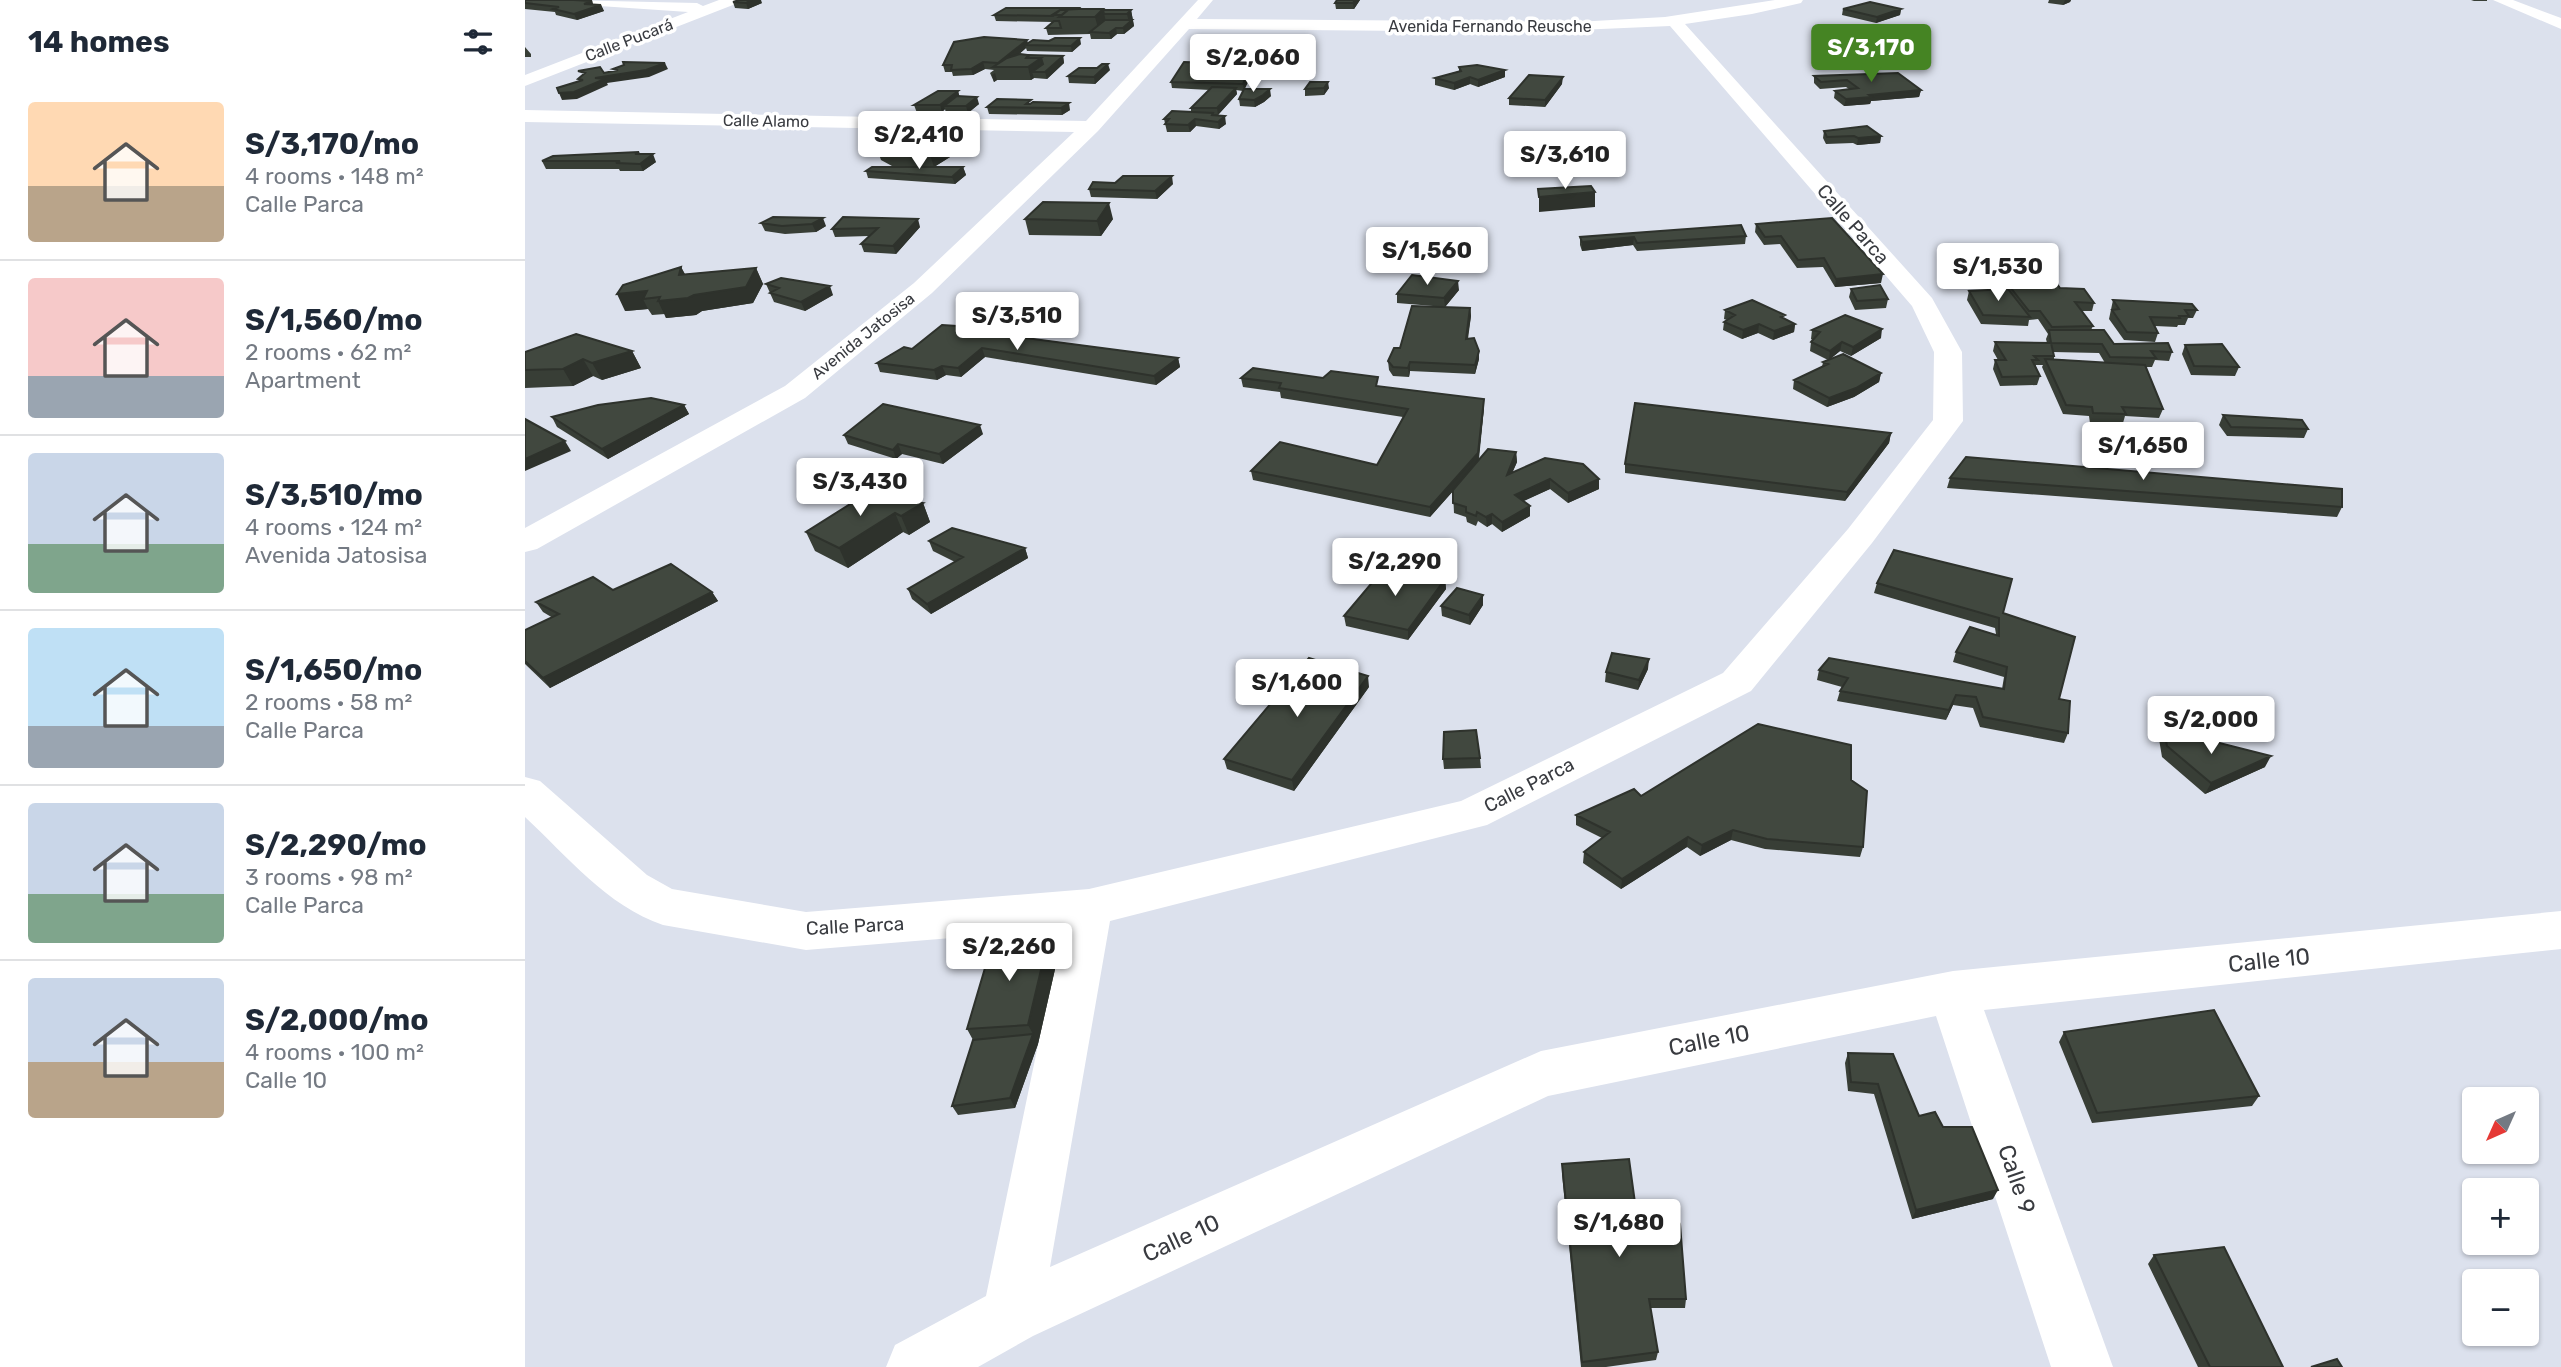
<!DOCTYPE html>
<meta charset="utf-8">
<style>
body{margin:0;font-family:Rubik,sans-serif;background:#f2f2f3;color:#1f2937;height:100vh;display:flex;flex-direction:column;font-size:26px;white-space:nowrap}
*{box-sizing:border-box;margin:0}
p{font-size:23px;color:#747a83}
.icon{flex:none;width:38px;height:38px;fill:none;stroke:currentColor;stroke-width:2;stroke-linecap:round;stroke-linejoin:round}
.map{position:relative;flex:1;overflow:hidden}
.panel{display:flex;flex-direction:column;background:#fff;width:525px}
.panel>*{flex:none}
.needle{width:46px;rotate:225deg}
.fabs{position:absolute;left:1937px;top:1087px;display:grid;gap:14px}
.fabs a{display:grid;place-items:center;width:77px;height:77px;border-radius:7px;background:#fff;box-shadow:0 2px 5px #0004;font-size:35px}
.price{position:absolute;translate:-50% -60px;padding:0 16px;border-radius:7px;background:#fff;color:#222;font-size:23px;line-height:46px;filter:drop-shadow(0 2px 4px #0008)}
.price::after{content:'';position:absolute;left:50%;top:42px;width:21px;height:16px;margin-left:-10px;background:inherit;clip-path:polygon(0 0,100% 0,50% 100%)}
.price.current{background:#458423;color:#fff}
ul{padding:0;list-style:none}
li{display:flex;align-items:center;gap:21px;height:175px;padding:0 28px}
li+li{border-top:2px solid #e0e1e3}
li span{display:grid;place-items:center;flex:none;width:196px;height:140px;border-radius:7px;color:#555}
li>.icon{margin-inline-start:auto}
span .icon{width:84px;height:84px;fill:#fffc;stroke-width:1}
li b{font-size:30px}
h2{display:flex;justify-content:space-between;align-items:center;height:84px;padding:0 28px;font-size:30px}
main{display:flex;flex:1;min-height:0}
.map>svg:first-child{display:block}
</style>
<main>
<section class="panel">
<h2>14 homes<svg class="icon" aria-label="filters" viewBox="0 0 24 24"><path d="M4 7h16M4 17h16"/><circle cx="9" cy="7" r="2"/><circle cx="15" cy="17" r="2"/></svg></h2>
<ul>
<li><span style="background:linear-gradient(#ffd9b3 60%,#b9a48a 0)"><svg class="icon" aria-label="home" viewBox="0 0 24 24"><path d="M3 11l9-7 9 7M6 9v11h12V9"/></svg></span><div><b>S/3,170/mo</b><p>4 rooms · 148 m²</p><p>Calle Parca</p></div></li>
<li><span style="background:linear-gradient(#f6c9c9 70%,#9aa5b1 0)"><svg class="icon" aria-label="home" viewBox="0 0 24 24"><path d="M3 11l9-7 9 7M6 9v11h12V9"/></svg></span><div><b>S/1,560/mo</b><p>2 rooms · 62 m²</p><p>Apartment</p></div></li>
<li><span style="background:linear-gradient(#c9d6e8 65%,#7fa58c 0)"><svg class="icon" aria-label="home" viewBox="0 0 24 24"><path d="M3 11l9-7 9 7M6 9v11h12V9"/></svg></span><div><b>S/3,510/mo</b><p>4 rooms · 124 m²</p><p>Avenida Jatosisa</p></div></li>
<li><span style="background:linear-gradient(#bfe0f5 70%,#9aa5b1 0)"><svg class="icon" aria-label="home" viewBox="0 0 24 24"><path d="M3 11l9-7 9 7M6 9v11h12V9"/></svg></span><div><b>S/1,650/mo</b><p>2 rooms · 58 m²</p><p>Calle Parca</p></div></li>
<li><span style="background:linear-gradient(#c9d6e8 65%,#7fa58c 0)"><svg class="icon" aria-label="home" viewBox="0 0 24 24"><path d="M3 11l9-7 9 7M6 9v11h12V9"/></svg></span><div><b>S/2,290/mo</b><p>3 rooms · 98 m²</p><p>Calle Parca</p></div></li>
<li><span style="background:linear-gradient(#c9d6e8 60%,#b9a48a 0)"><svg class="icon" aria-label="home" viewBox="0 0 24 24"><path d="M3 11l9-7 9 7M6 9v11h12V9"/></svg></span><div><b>S/2,000/mo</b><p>4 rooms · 100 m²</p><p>Calle 10</p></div></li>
</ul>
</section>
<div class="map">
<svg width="2036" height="1367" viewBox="0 0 2036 1367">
<rect width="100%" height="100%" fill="#dce1ed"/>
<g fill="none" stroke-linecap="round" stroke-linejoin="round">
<path fill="#fff" fill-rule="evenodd" d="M38,0L172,3L178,6L194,0H215L213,3L0,86V75L163,12L45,4Z
M673,0H688L672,19L1051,22L1140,17L1250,0H1278L1276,3L1227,14L1160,24L1407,298L1437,352L1438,421L1347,543L1226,691L962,825L585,921L525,1267L1016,1051L1428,971L2036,911V949L1459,1010L1588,1367H1526L1411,1016L1023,1096L508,1336L453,1367H361L370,1345L461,1296L537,929L281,950L138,925C82,906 42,856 0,817V777L15,781L122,875L147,889L281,912L564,889L936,801L1198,673L1323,529L1408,420L1409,352L1387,306L1145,26L1007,32L664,29L573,131L407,293L280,398L12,549L0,552V528L260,386L389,283L549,132L0,122V110L561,121Z
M1968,0H1988L2036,18V29Z"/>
</g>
<path fill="#383e36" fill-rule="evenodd" d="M0,0L67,1L68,4L76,5L79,11L52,20L31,15L30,12L0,9Z
M812,0H835L829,9H811L810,3Z
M1524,0H1546L1545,2L1538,5L1523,3Z
M1946,0H1962V1H1949Z
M208,2L237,3L223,9L210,8Z
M554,9L606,10L609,26L599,34H592L586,39H566L565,34L523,35L521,28L528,22L471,21L469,15Z
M1318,9H1376L1375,15L1351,23L1317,15Z
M502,40L503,44H556L547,52L502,51L501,48L493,55L538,56L539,63L522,79L509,78L506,80H472L469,82L465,73L469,70L460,69L448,75L428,76L427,72H420L418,65Z
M0,47L6,54V57H0Z
M934,67L980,77L953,87L945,84L929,90L910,85V78L934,71Z
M585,70L570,84L544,83L543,76Z
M688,70L686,74L722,75L723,82L719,89L746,96L739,102L730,107L715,106L714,99L718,91L711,90L712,94L693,115H689L701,124L694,129L671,126L665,132H642L639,119L666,112V108L685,90L647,88L646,82Z
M1289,76L1396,90L1394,97L1346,101L1345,104L1319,106L1309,98L1310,91L1324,89L1321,87L1295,89L1289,83Z
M785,82L804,88L799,95L780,96V89Z
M1037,84L1020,107L984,105V98Z
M433,91L434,96L454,104L443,113H421L420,109L417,112L392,113L389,105Z
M507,103L545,110L537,115L464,114L462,107Z
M405,123L408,130L395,139L376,138L374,130Z
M1299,131L1356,136L1355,143L1332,145L1328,143L1301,144L1298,138Z
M362,139L425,157L409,167L367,166L356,160L351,146Z
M114,152L115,154L131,162L118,171H95L94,169H21L17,161Z
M438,167L441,175L430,184L343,178L341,171Z
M648,184L632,199L566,197L564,189Z
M248,217L301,226L291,232L260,234L240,231L236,223Z
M500,219H588L576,236L504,235Z
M1231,224L1356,283L1310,287L1298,267L1272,268L1255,244L1239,245L1230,232Z
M395,227L371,254L339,252L336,244L344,236L310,237L307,229Z
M890,235L936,250L937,259L916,260L915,253H890Z
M1221,236L1220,244L1112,251L1108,245L1057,251L1055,245V237Z
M1444,262L1535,288L1569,303L1567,311H1556L1568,326L1566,330L1589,344L1647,352L1644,361L1630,360L1627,367H1620L1638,409L1634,418L1600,416L1598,423H1565L1564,416L1538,414L1517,367L1518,365H1511V367L1515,376L1512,385L1475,386L1468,369L1470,360H1473L1468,351L1470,342L1522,343L1521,339L1523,334L1513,319L1504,320L1503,326L1456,324L1442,300L1444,291L1468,290L1466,287H1452L1442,271ZM1528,352L1574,353L1580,363L1529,359V356Z
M156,267L160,274L231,268L238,284L228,303L177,311L171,315L141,318L140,314L127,315L123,309L100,311Z
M241,284L308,295L280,311L249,302Z
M1326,289L1363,299L1361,308L1330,310L1324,297Z
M934,290L920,307L872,303V294Z
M1588,300L1672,310L1668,318H1663L1660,325H1653L1652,327L1630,326L1633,333L1630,342L1599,340L1584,319Z
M945,308L946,316L943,339L954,351V359L950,374L885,371L884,377L868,376L864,370L863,361L875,348Z
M1200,310L1259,318L1270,324L1269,332L1248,340L1233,333L1217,339L1198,330L1199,322L1202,320L1199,319Z
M479,329L481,335L653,358L655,367L631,385L460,357L436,377L421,375L412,380L355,372L352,363L387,349Z
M1287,330L1356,338L1326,356L1315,351L1305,359L1356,373L1354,382L1329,397L1302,407L1268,389L1269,380L1297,367L1298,362L1303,360L1285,351L1286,342L1288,340L1286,339Z
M1660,345L1714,367L1710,376L1666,375L1657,354Z
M107,351L116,368L77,380L68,376L48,386L0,388V352Z
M716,378H798L854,386L959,408L954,459L991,452L992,462L987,473L1020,458L1074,489L1043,503L1025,489L998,501L1005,506V516L977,532L967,524L962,527L953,521L951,526L942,522L941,517L929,513L928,491L905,517L728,480L726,471L852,465L878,417L756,398L755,392L718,387Z
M159,405L164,414L83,459L32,427L27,417Z
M1698,415L1783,429L1779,438L1702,436L1694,425Z
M1366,433L1364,443L1320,501L1100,473V464Z
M458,434L418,464L377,454L371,459L323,444L319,435Z
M1425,478L1817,507L1812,517L1422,488Z
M398,503L405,522L384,535L378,532L323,568L290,551L281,532Z
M404,541L500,548L503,558L406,614L387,599L383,589L430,562L408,551Z
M920,579L921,589L883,640L821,626L819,616Z
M1352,583L1478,613L1534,699L1543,733L1539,743L1455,727L1448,708L1428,705L1421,720L1312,701L1315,691L1317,687L1292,680L1294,670L1477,689L1479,677L1428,662L1431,652L1471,634L1470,628L1349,593Z
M88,590L187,592L193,601L25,688L0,664V630L28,618L18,612L11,602Z
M958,605L945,625L917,616L916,606Z
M1123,669L1113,690L1080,682L1081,672Z
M844,687L769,791L702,769L699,759Z
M1639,729L1740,767L1680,794L1637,757L1634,739Z
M955,758L956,768L919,769L918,759Z
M1326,780L1338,847L1335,857L1240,849L1206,840L1175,856L1162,847L1096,889L1058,863L1059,852L1077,838L1051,825V815L1116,796Z
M533,956L513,1044L490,1108L433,1115L427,1106L448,1040L442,1029Z
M1539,1032L1734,1096L1727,1106L1567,1123L1534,1042Z
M1323,1053L1394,1116L1418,1127L1468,1199L1387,1219L1349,1094L1323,1091L1320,1063Z
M1037,1164L1110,1203L1161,1299L1160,1308H1125L1133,1352L1131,1360L1081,1367H1056L1037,1174Z
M1629,1255L1758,1367H1673L1623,1264Z"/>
<path fill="#2e322c" d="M227,0H236L237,3L223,9L221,3Z
M830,0H835L829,9L828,3Z
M1540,0H1546L1545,2L1538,5Z
M67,1L69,7L76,5L79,11L52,20L49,14L59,4Z
M578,9L582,26L574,32L570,17Z
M1376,9L1375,15L1351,23L1352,17Z
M606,10L609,26L599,34L598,28L604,23L602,14Z
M591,28L592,34L586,39L584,33Z
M555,38L556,44L547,52L546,46Z
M502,40L503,45H500L501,48L479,67L473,63Z
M538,56L539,63L522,79L520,72Z
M516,58L519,71L507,72L509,78L506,80L503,67Z
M458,62L460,69L448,75L446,69Z
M140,63L143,69L124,77L82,83L83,85L52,99L37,100L34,93L70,78Z
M687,63L688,70L682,80L680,74Z
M583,64L585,70L570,84L569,77Z
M980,70V77L953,87V80Z
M470,73L472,80L469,82L467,75Z
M722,75L723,82L719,91L718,84Z
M945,77V84L929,90V83Z
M1038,77L1037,84L1020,107V100Z
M803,82L804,88L799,95V88Z
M711,88L712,94L693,115L692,108Z
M745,89L746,96L739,102L730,107L729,100Z
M1396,90L1394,97L1346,101L1345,104L1319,106L1321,99L1344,95Z
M433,91L435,98L419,106L420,109L417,112L415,105Z
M452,97L454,104L443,113L441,106Z
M544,103L545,110L537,115L536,108Z
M700,116L701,124L694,129L693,122Z
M670,119L671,126L665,132L663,125Z
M405,123L408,130L395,139L393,131Z
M1356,136L1355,143L1332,145L1333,138Z
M420,143L425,157L409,167L404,152Z
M128,154L131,162L118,171L115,164Z
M438,167L441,175L430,184L427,177Z
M647,176L648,184L632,199L630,191Z
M1070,192V207L1014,212V197Z
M584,203L588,219L576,236L572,221Z
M298,218L301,226L291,232L287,224Z
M393,219L395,227L371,254L368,246Z
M1109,237L1108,245L1057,251V242Z
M156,267L164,283L154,275Z
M231,268L238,284L228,303L177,311L171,315L141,318L133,301L169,295Z
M1358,274L1356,283L1310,287L1311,279Z
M933,281L934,290L920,307L919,298Z
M305,286L308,295L280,311L276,302Z
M122,291L118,299L123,309L100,311L92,294Z
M945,308L946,316L941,347V339Z
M1234,324L1233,333L1217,339L1218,330Z
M1270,324L1269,332L1248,340L1249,331Z
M479,329L482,338L471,334Z
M1357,329L1356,338L1326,356L1328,347Z
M1317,342L1315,351L1304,360L1305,351Z
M457,348L460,357L436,377L433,368Z
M107,351L116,368L77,380L67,363Z
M954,351V359L950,374V365Z
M653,358L655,367L631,385L629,376Z
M58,359L68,376L48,386L38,369Z
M885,362V371L884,377L883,368Z
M417,366L421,375L412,380L409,370Z
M1356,373L1354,382L1329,397L1302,407L1304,398Z
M959,399V408L953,463L905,517V507Z
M159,405L164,414L83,459L77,449Z
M455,425L458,434L418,464L414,454Z
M1366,433L1364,443L1320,501L1322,492Z
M40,441L46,451L0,471V459Z
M373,444L377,454L371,459L368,450Z
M991,452L992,462L982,485V475Z
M1025,479V489L990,505V495Z
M1074,479V489L1043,503V493Z
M398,503L405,522L384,535L376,516Z
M1005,506V516L977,532V522Z
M370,513L378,532L323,568L314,548Z
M967,514V524L962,527L961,517Z
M500,548L503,558L406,614L402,604Z
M920,579L921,589L883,640V630Z
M187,592L193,601L25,688L18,678Z
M958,595V605L945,625L944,615Z
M1124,659L1123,669L1113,690L1114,680Z
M843,676L844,687L769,791L767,780Z
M1431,695L1428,705L1421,720L1424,710Z
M1746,756L1740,767L1680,794L1686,783Z
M1208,830L1206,840L1175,856L1177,845Z
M1163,837L1162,847L1096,889L1097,879Z
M524,936L533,956L513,1044L490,1108L485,1098L508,1034L503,1025Z
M1473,1190L1468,1199L1387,1219L1391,1210Z"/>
<path fill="#41483f" stroke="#2e322c" stroke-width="2" d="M0,0H49L67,1L59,4L76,5L49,14L28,9L34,7L0,3Z
M214,0H227L221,3L208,2Z
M812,0H830L828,3H810Z
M1345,2L1376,9L1352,17L1318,9Z
M481,8H554L553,9L535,10L528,16L469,15Z
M544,9H578L570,17H534Z
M535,10H543L537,15H527Z
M578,10H606L602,14H579Z
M580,20H607L598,28H591L584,33L565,32Z
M529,21H534L536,28H521Z
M459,37L502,40L473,63L458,62L446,69L426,70L427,65H418L429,42Z
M530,38H555L546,46L500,45L508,40L524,41Z
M495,54L503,55L501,58H516L503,67H468L482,58Z
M503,55L538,56L520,72H507L518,64L516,58H504Z
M98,62L140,63L121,70L70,78L80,79L49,92L34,93L32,88L58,80L53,79L60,73L53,71L75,67L79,73L93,70L88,69L99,65Z
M659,62L687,63L680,74L722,75L718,84L646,82Z
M577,64H583L569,77L543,76L554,68H572Z
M952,65L980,70L953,80L945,77L929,83L910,78L936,71L934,67Z
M1373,73L1396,90L1344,95L1347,97L1321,99L1310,91L1333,88L1322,80L1296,82L1289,76Z
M1004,75L1038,77L1020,100L984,98Z
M785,82H803L799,88L780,89Z
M687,87L711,88L692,108H666Z
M719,89H745L738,95L729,100L714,99Z
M413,91H433L415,105H389Z
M432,96L452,97L441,106H419Z
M472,99L506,100L501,104H505L508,102L544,103L536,108L462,107Z
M647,111L688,113L687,115L700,116L693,122L670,119L663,125L640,124L644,119H639Z
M384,122L405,123L393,131L374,130Z
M1342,126L1356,136L1333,138L1329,136L1302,137L1299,131Z
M362,139L420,143L404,152L362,151L351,146Z
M114,152L110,154H128L115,164L91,163L95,161H17L28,156Z
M347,167H438L427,177L341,171Z
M598,176H647L630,191L564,189L568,182L590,183Z
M1066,186L1070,192L1014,197L1013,189Z
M518,202L584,203L572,221L500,219Z
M248,217L298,218L287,224L257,226L236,223Z
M318,217L393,219L368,246L336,244L353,228L307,229Z
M1307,218L1358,274L1311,279L1299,258L1273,260L1256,236L1240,237L1231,224Z
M1216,225L1221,236L1112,243L1109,237L1057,242L1055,237Z
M890,235H933L936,250L915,252V244L890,245Z
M1515,261L1535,288L1559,289L1569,303L1550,302L1568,326L1527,327L1515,311H1504L1485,287L1472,286L1468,279L1454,278L1444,262Z
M156,267L154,275L231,268L221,287L169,295L163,298L133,301L135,297L118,299L122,291L92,294L98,285Z
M887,275L933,281L919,298L872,294Z
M256,278L305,286L276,302L245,293L254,288L241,284Z
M1355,285L1363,299L1332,301L1326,289Z
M1483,289L1505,317L1458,315L1444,291Z
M1227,300L1260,315L1256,317L1270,324L1249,331L1234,324L1218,330L1199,322L1210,315L1200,310Z
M1588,300L1667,304L1672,310H1660L1664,316H1654L1655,318L1625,317L1633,333L1602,332L1587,310L1594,309Z
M887,306L945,308L941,339L949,338L954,351L950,365L885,362L883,368L868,367L863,361L869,348H875Z
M1320,315L1357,329L1328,347L1317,342L1305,351L1286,342L1295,332L1287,330Z
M417,325L479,329L471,334L653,358L629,376L457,348L433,368L417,366L409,370L352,363L379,347L387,349Z
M1524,330H1579L1589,344L1643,343L1647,352L1626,351L1631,358L1585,357L1577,344L1526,343Z
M51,334L107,351L67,363L58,359L38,369L0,370V352Z
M1470,342L1526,343L1529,356H1509L1513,360H1507L1515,376L1477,377L1470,360H1481Z
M1697,344L1714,367L1669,366L1660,345Z
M1318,354L1356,373L1331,388L1304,398L1269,380L1303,364L1298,362Z
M1520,359L1620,365L1638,409L1597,407L1601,414L1568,413L1567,407L1541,405Z
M728,368L798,378L806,371L853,377L851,386L959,399L953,453L905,507L726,471L755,442L852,465L883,409L754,388L756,383L716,378Z
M126,398L159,405L77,449L27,417L73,405Z
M1110,403L1366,433L1322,492L1100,464Z
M358,404L455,425L414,454L373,444L368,450L319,435Z
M1698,415L1777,420L1783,429L1706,427Z
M0,419L40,441L0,459Z
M963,449L991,452L982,475L1020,458L1058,464L1074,479L1043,493L1025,479L990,495L1005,506L977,522L967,514L961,517L952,512L951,516L941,512V507L928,503V490Z
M1441,457L1817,489V507L1425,478Z
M341,494L398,503L376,516L370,513L314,548L281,532Z
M427,528L500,548L402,604L383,589L438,557L404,541Z
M1369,550L1487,579L1478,613L1550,637L1534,699L1545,701L1543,733L1458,717L1451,697L1431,695L1424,710L1315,691L1323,678L1294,670L1304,658L1479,689L1482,667L1431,652L1445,627L1474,636V618L1352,583Z
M146,564L187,592L18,678L0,661V630L34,614L11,602L68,577L88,590Z
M861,566L920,579L883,630L819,616Z
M932,588L958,595L944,615L916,606Z
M1087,653L1124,659L1114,680L1081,672Z
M784,658L843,676L767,780L699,759Z
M1233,724L1326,745V780L1342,791L1338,847L1242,839L1208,830L1177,845L1163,837L1097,879L1059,852L1085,832L1051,815L1109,789L1116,796Z
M1639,729L1746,756L1686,783L1642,746Z
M951,730L955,758L918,759L919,732Z
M524,936L503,1025L442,1029L468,941Z
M1689,1010L1734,1096L1572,1113L1539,1032Z
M508,1034L485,1098L427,1106L448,1040Z
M1323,1053L1368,1054L1394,1116L1410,1112L1418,1127H1447L1473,1190L1391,1210L1353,1084L1326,1082Z
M1104,1159L1110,1203L1140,1200L1155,1224L1161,1299H1124L1133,1352L1057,1362L1037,1164Z
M1699,1247L1758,1367H1685L1629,1255Z
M1812,1359L1817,1367H1786Z"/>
<g text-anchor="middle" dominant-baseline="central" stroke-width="7" stroke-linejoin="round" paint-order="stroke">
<g font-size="16" fill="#393b40" stroke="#fff">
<text x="965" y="26">Avenida Fernando Reusche</text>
<text transform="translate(104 40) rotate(-21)">Calle Pucará</text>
<text transform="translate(241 121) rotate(1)">Calle Alamo</text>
<text transform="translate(338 336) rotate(-39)">Avenida Jatosisa</text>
</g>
<g font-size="19" fill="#393b40" stroke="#fff">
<text transform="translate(1328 224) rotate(49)">Calle Parca</text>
<text transform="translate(1004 785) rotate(-27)">Calle Parca</text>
<text transform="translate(330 926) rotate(-3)">Calle Parca</text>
</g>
<g font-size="23" fill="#393b40" stroke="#fff">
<text transform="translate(1744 960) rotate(-6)">Calle 10</text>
<text transform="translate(1184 1040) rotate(-11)">Calle 10</text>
<text transform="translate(1492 1179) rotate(71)">Calle 9</text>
<text transform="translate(656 1238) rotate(-25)">Calle 10</text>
</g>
</g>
</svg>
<div class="fabs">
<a><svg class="needle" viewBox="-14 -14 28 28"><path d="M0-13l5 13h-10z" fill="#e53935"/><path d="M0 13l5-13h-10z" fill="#747a83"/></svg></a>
<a>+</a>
<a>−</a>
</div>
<b class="price current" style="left:1346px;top:84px">S/3,170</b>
<b class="price" style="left:728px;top:94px">S/2,060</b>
<b class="price" style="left:394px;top:171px">S/2,410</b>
<b class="price" style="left:1040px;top:191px">S/3,610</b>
<b class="price" style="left:902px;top:287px">S/1,560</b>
<b class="price" style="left:1473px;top:303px">S/1,530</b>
<b class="price" style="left:492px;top:352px">S/3,510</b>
<b class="price" style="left:1618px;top:482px">S/1,650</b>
<b class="price" style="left:335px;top:518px">S/3,430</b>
<b class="price" style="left:870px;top:598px">S/2,290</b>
<b class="price" style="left:772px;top:719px">S/1,600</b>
<b class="price" style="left:1686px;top:756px">S/2,000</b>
<b class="price" style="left:484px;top:983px">S/2,260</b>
<b class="price" style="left:1094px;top:1259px">S/1,680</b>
</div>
</main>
